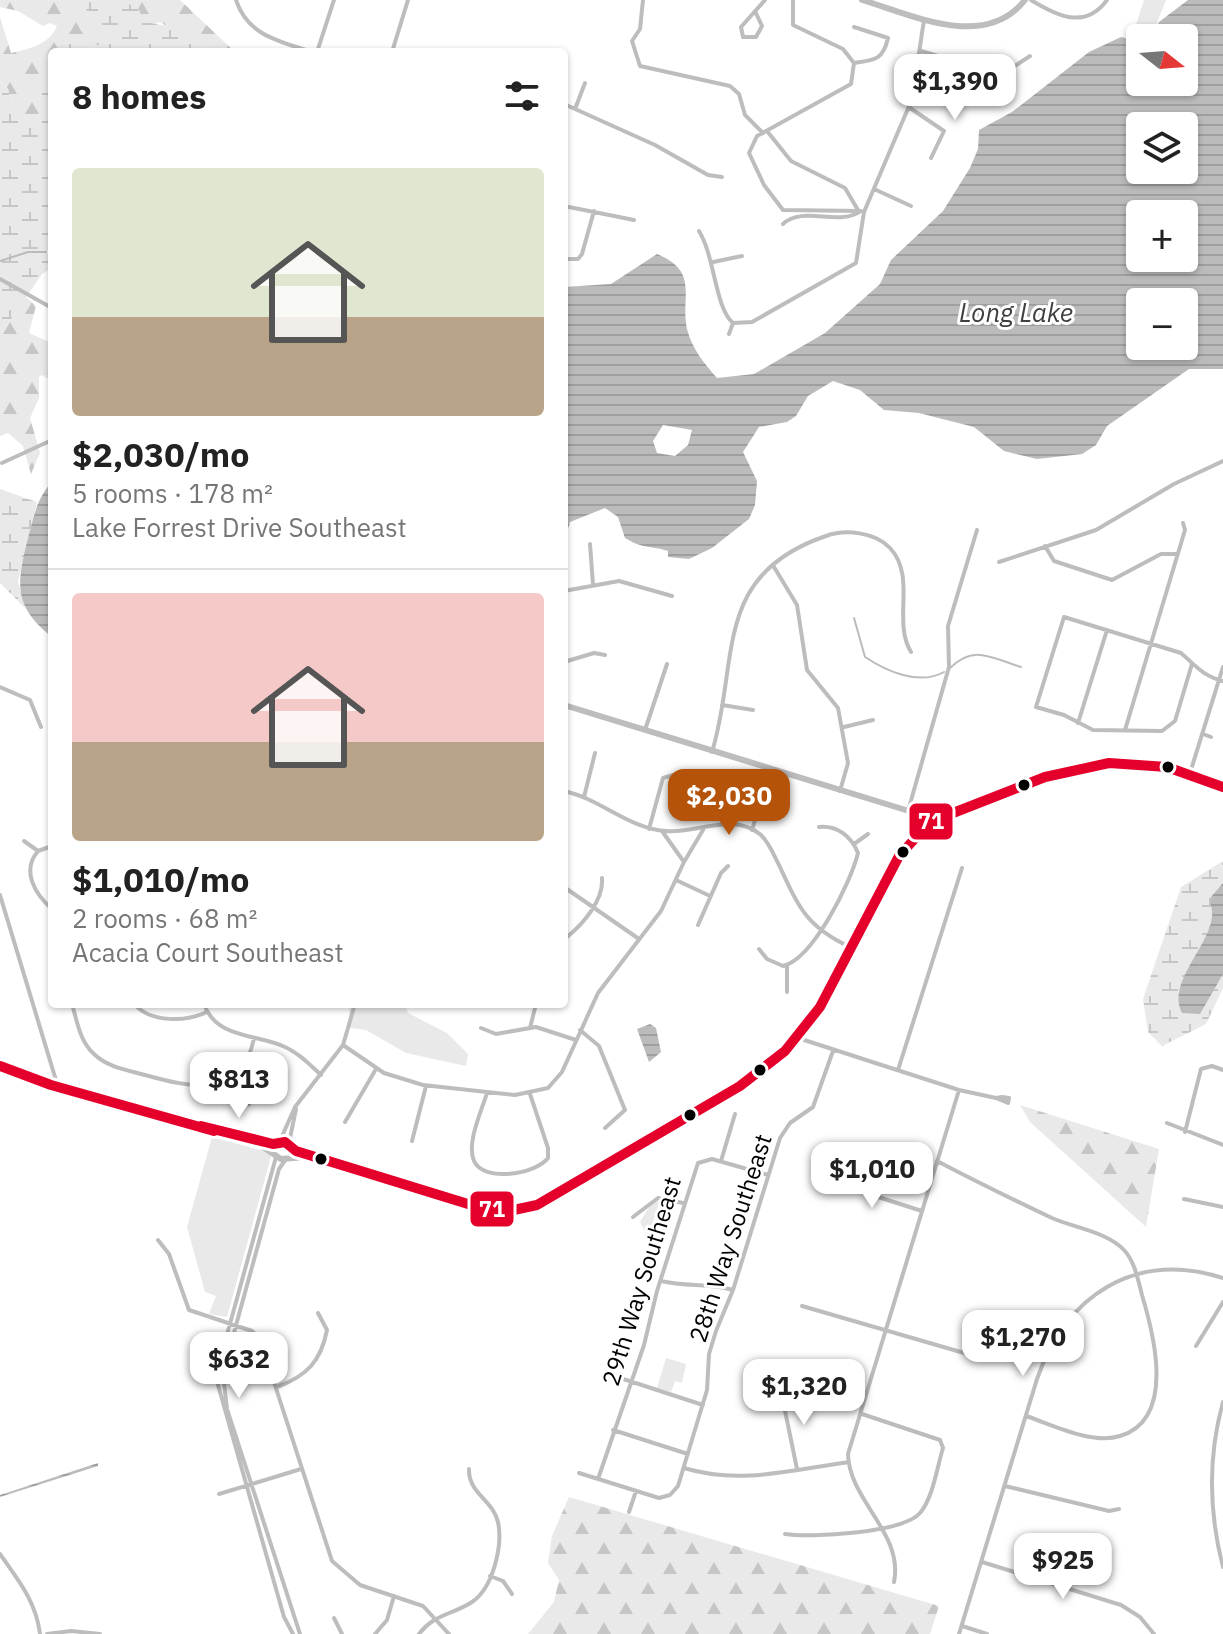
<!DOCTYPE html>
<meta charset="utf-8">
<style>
body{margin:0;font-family:"IBM Plex Sans",sans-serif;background:#f2f2f2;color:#222;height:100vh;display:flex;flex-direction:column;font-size:30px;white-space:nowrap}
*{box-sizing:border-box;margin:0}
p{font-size:26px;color:#767676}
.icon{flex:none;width:44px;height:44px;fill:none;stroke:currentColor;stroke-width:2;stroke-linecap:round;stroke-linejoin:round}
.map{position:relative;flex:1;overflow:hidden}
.side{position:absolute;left:48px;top:48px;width:520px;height:960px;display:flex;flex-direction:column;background:#fff;border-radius:8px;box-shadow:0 2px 6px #0004}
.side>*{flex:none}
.needle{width:52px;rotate:107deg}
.tools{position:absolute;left:1126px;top:24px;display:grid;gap:16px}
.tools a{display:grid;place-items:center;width:72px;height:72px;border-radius:8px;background:#fff;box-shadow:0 2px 6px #0004;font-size:40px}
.price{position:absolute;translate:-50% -68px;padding:0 18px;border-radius:16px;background:#fff;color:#222;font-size:26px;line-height:52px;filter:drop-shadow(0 2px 4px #0008)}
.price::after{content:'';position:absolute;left:50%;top:48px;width:24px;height:18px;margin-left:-12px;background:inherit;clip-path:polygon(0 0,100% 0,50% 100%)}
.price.on{background:#b45309;color:#fff}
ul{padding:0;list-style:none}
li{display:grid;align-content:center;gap:16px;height:424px;padding:0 24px}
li+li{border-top:2px solid #e0e0e0}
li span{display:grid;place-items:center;height:248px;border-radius:8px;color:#555}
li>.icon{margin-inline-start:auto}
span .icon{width:144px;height:144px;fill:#fffc;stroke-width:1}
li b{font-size:34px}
h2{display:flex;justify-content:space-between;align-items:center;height:96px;padding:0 24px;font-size:34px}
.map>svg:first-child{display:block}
</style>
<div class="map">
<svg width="1223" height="1634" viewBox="0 0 1223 1634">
<defs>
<pattern id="forest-firs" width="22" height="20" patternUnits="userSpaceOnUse" patternTransform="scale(2)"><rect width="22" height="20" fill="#e9e9e9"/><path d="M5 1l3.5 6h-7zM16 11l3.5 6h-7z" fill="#c6c6c6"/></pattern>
<pattern id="wetland-marsh" width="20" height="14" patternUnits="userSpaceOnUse" patternTransform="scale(2)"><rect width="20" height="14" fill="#e9e9e9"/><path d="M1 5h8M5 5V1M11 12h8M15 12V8" fill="none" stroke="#c6c6c6"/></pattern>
<pattern id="water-rules" width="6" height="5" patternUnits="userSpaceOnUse" patternTransform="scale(2)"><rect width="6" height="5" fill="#bbb"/><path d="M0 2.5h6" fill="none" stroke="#9f9f9f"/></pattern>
</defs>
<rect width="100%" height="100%" fill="#fff"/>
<path fill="#e9e9e9" d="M1144,0H1166L1151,38H1140L1137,42L1131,40Z
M349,1004H405L408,1013L447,1033L468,1054L466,1066L406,1053L366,1030L350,1028Z
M212,1137L272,1153L227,1317L209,1314L216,1296L205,1292L187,1227Z
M660,1200L648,1238L640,1222L651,1204Z
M666,1358L686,1364L682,1383L675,1381L671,1392L657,1388Z"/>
<path fill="url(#forest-firs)" d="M0,0H93L84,8L107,28L101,44L89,48L72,38L63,52H52V66L44,72L40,114L33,123L13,108L8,89L0,81V17L11,53C29,49 50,44 57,26L50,23L43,26L18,11L0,7Z
M104,0H180L235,52H209L205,45L159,22L153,25L111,10Z
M26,297L36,306L29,333L47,341L52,334V381L42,375L39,377V398L30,418L40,453L31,474L23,446L8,433L0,436V335Z
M1020,1105L1159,1149L1146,1227L1030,1122Z
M569,1497L939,1606L930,1634H528L554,1602L559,1580L548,1563L552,1536Z"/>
<path fill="url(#wetland-marsh)" d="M93,0H104L111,10L124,1L139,10L144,21C177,33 185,11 209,52H63L72,37L89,48L101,44L106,28L83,7Z
M52,66V248L46,252L52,258V268L42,274L0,335V81L8,89L13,108L33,123L40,114L33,94L44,72Z
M0,489L37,502L18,581L25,608L0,583Z
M1223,861V988L1206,1024L1162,1046L1148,1032L1143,999L1181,887Z"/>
<path fill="url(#water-rules)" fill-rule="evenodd" d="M1188,0H1223V369H1189L1107,426L1096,445L1082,454L1037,459L1004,451L974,427L919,413L884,410L860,390L833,381L808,396L796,416L787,422L759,427L743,452L757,481L755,505L749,519L712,548L689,559L668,557V551C650,545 645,550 625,538L618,517L605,508L570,522L564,544V287L611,284L657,254C700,272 680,296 687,329C692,349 704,363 717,378L754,374L825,333L880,284L891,260L943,211L970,168L978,149L979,130L1012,112L1089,52L1121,37L1140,42V82H1184V38H1151L1159,22ZM1184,126V170H1140V126ZM1140,214H1184V258H1140ZM1184,302V346H1140V302ZM663,425L692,430L688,445L675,456L657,453L653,441Z
M52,482V637C12,605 17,583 28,538C34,517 36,499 52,482Z
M1223,883V974L1200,1014L1182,1013C1166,983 1210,946 1212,916C1213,909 1209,904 1211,897Z
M650,1024L656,1028L661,1052L649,1062L637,1029Z
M98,1463V1466L0,1497V1495Z"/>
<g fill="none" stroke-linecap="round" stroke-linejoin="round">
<path stroke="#bbb" stroke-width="2" d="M0,261L28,252H46
M854,618L865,657C886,671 919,686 944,672
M950,668C974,644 991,658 1021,667"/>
<path stroke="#bdbdbd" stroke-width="4" d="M236,0C248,36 279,41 312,52
M643,0L640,29L632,41L640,66L730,86L739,94L745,115L763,133
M793,0V25L843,49L854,63
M1031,0C1057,16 1085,30 1107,0
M755,11L762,26L756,37H743L741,27L765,0
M921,51L1002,75
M317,52L334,0
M392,52L408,0
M854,63L851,84L757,136L749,153L764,185L783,210L861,211
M854,63C875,60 883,60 888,38L854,27
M974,93L1030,56
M564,104L655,145L708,175L722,177
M910,108L944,131L931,158
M575,109L585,83
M767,131L791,161L845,188L858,210
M874,189L911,206
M564,206L634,220
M783,224C803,205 839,227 861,211
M699,231C715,257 715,308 733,323L752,322L856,263L864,212L912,99L924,20
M564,259H578L582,254L594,211
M713,262L742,256
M0,279L52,308
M729,334L733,323
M2,463L52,440
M590,544L593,585
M1045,546L1054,561L1112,580L1161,554H1178
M999,562L1096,530L1174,484L1223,461
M774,567L797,605L807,670L838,708L848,763L840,791
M564,591L619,581L672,596
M564,662L594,653L605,655
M1192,664L1175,721L1162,731L1093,730L1064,715L1036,707L1064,617L1181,653C1196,666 1203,676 1223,681
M0,687L30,700L41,727
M722,705L753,710
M1078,723L1107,630
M844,727L873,720
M645,730L667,664
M1125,730L1185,530L1183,523
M1203,734L1211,737
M712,752C740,660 711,575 826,536C845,529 875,532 890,548C917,577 892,621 911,652
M1190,773L1223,667
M564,791C601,799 627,828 666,831C699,834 732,811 761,835C770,844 774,856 780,867C799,908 807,927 850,947
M584,797L595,753
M908,811L949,667L948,626L977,530
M649,829L663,778L677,774L697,785
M752,830L760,804L752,789
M24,841L38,851
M854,844L868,834
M52,846L38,851C21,871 35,894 52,909
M684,862L703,830
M676,880L710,896
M564,887L639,939
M0,895L58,1087
M698,925L721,873L728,866
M567,937C583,924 604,900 602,878
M759,949L767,959L783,966C813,959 851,882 858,853C851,836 837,825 819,827
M787,965V992
M72,1004C77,1021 80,1042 94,1054C107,1067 127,1070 145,1075C189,1087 242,1101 254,1038
M134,1004C151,1023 186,1022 207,1012
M204,1004C216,1039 258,1034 285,1047C299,1053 310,1065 321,1075
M481,1028L496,1034L536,1027L576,1040
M530,1028L536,1004
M580,1030L599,1046L625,1110L605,1128
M798,1038L959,1090L996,1098
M343,1045L384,1073L423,1085L515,1095L548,1088L562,1072L598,993L661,911L684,862L662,831
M898,1070L962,868
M229,1078L249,1104
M487,1093C482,1110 466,1143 474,1161C484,1183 536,1174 548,1158V1148L530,1094
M1002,1097L1009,1098L1008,1103L996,1098Z
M345,1122L376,1069
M1167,1123L1223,1145
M1185,1132L1201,1069L1212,1066L1223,1070
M412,1141L426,1086
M279,1143L295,1107L343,1045L355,1004
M289,1143L296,1109
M276,1157L220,1360L218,1385L284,1617L293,1634
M286,1159L279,1169L227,1358L224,1383L227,1409L300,1634
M721,1161L735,1114
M937,1161C975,1181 1014,1200 1052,1218C1075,1228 1107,1232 1124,1250C1135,1262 1138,1280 1142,1295C1154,1335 1176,1419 1120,1436C1092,1445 1053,1425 1026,1416
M831,1182L922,1211
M1184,1199L1223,1207
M633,1217L658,1198L683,1203
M158,1240L169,1254L189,1310L252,1331L260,1339L332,1561L360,1585L423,1606L449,1634
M661,1281C686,1287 709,1283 733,1290
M802,1306L971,1355
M1196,1346L1223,1302
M608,1374L703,1405
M277,1387C307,1376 321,1361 327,1330L318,1313
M782,1396L797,1469
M1223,1402C1208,1456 1209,1513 1223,1567
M613,1430L688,1454
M684,1468C739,1485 792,1470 849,1462
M579,1473L659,1498L670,1495L678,1486L707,1390L709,1354L716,1331L733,1290L780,1138L790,1123L813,1107L833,1051
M598,1479L644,1345L657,1291L698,1163L712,1159L768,1175
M1005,1486L1109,1511L1119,1509
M219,1494L301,1469
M629,1512L636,1491
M785,1534C811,1538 902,1533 920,1513C933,1498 937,1467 943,1448L940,1440L862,1414
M0,1554C18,1580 36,1601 40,1634
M982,1562L1121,1605L1140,1617L1154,1634
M490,1576L503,1581L512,1594
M894,1582C904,1533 849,1501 848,1454L959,1090
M334,1618L342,1634
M962,1626L987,1634
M47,1634L71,1631L100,1634
M375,1634L387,1620L394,1596
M419,1634C434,1614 452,1615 472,1602C493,1588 503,1546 498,1522C493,1500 468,1493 469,1469
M959,1634L1037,1379C1066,1295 1135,1250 1223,1278"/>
<path stroke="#bdbdbd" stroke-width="6" d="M862,0C912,15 985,51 1025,0
M564,705L935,819
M0,1066L51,1085L203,1127
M201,1126L273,1144L285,1142L296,1151L481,1208L509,1211L537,1205L740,1086L785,1051L820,1007L899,856L930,822L1045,777L1109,763L1167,767L1223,787
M260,1145L281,1159L306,1157"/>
<g stroke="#fff" stroke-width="16">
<path id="bus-1" d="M0,1066L51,1085L214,1131
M201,1126L273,1144L285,1142L296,1151L481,1208L509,1211L537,1205L740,1086L785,1051L820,1007L899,856L930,822L1045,777L1109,763L1167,767L1223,787"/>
</g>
<use href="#bus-1" stroke="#e4002b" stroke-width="10"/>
</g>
<g fill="#000" stroke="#fff" stroke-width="3">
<circle cx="1168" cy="767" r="7"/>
<circle cx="1024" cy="785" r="7"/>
<circle cx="903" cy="852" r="7"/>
<circle cx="760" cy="1070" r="7"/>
<circle cx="690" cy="1115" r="7"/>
<circle cx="321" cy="1159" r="7"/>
</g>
<g text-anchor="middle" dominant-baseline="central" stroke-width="6" stroke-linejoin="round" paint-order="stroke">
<g font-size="24" fill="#000" stroke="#fff">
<text transform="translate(730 1238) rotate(-72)">28th Way Southeast</text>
<text transform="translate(641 1281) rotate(-73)">29th Way Southeast</text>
</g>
<g font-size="26" font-style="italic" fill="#3f3f3f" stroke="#fff">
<text x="1016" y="312">Long Lake</text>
</g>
</g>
<g stroke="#fff" stroke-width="3">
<rect x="908" y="802" width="46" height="39" rx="8" fill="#e4002b"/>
<rect x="469" y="1190" width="46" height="38" rx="8" fill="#e4002b"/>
</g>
<g font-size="22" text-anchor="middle" font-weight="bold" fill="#fff">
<text x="931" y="829">71</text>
<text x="492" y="1217">71</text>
</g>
</svg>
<div class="tools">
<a><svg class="needle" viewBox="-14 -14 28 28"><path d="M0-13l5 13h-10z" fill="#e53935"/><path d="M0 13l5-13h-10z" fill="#767676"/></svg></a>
<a><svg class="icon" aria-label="layers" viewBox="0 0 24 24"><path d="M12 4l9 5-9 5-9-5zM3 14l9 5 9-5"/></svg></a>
<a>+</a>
<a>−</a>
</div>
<b class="price" style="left:955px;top:122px">$1,390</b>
<b class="price on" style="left:729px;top:837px">$2,030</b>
<b class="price" style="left:239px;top:1120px">$813</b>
<b class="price" style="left:872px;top:1210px">$1,010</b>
<b class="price" style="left:1023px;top:1378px">$1,270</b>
<b class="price" style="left:239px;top:1400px">$632</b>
<b class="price" style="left:804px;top:1427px">$1,320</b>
<b class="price" style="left:1063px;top:1601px">$925</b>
<section class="side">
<h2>8 homes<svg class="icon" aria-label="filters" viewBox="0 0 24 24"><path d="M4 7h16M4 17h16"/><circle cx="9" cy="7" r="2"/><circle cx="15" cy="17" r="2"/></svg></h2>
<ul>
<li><span style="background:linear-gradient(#dfe7d0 60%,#b9a48a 0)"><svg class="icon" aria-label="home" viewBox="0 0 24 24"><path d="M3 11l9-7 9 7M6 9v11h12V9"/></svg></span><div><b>$2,030/mo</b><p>5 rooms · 178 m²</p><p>Lake Forrest Drive Southeast</p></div></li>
<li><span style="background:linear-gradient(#f6c9c9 60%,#b9a48a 0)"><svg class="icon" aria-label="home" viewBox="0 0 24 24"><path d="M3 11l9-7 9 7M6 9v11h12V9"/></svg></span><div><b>$1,010/mo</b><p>2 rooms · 68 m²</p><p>Acacia Court Southeast</p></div></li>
</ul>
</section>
</div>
